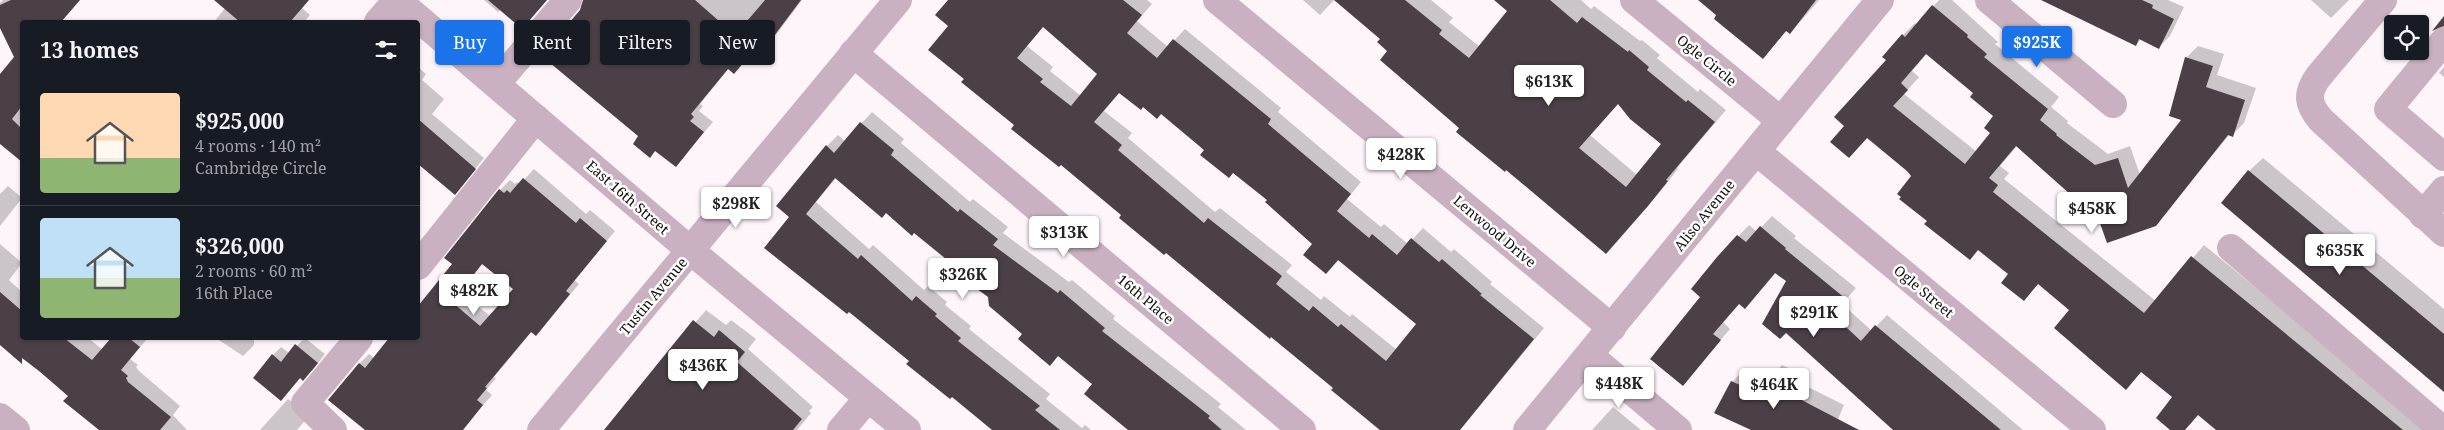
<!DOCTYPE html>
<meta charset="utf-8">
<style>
body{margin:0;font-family:"Noto Serif",serif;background:#242831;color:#f1f3f6;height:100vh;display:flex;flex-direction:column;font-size:19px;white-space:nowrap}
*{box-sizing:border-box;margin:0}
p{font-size:16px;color:#9ea1a6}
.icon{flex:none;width:28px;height:28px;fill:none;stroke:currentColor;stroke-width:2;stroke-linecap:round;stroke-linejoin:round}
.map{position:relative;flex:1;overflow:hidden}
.details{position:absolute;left:20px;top:20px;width:400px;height:320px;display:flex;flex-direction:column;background:#171b24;border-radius:5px;box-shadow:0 1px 4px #0004}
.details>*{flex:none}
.hud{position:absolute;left:435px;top:20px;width:475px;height:45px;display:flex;gap:10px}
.fabs{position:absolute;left:2384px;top:15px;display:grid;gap:10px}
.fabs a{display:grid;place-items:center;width:45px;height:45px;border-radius:5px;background:#171b24;box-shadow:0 1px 4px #0004;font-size:25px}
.price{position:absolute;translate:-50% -42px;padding:0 11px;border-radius:5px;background:#fff;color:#222;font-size:16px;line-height:32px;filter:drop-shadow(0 1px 2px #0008)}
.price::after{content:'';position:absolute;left:50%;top:30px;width:15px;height:11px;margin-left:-8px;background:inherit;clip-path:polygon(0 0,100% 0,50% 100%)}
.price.active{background:#1a73e8;color:#fff}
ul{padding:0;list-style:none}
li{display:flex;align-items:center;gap:15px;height:125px;padding:0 20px}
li+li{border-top:1px solid #363941}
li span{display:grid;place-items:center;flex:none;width:140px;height:100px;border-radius:5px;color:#555}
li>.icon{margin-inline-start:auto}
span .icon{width:60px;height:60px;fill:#fffc;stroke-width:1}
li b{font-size:21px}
h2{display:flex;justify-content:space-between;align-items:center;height:60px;padding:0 20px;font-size:21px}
.chip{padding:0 18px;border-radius:5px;background:#171b24;box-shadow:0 1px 4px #0004;font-size:18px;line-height:45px}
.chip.active{background:#1a73e8;color:#fff}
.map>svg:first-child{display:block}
</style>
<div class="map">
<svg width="2444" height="430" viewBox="0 0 2444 430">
<rect width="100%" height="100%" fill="#fef5fb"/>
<path fill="#0003" fill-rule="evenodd" d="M3,0H80L61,22H22V107L20,109L22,111V135L18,140L0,142V76L15,57L0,26V3Z
M216,0H309L302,8L310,15L304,22H214L225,8Z
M484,0H547L522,28L501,9L498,12Z
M584,0H802L766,48L756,58L751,54L734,72L729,68L700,104L703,106L699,111L713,122L676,165L656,150L650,156L581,10Z
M949,0H1147L1152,4L1137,21L1168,47L1185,29L1281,108L1278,112L1361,182L1347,199L1381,227L1384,224L1408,244L1423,228L1451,252L1454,249L1492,282L1490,284L1544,328L1460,430H1379L1333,390L1335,387L1123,215L1016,125L965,79L950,26ZM1044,26L1099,74L1081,96L1050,71L1053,67L1027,46ZM1120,92L1143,106L1161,112L1269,200L1313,244L1326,273L1339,260L1418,324L1397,350L1352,314L1350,317L1324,296L1321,300L1286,272L1292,265L1220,208L1215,212L1128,138L1132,133L1104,111Z
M1303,0H1334L1320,15Z
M1336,0H1431L1453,18L1449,22L1480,47L1509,11L1496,0H1581L1591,9L1594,6L1640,41L1642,40L1660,55L1657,58L1698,92L1700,89L1726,110L1677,168L1678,169L1659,193L1617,240L1461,128L1389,51L1381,39ZM1619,103L1662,144L1637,175L1590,135Z
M1700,0H1819L1801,21L1790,32L1787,30L1763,57Z
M1939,0H1952L1998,42L1995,44L2059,97L2051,107L2068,121L2067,123L2108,154L2130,146L2140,175L2184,120L2186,58L2198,46L2224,54L2217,75L2256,88L2244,123L2232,135L2230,134L2155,225L2092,197L2017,146L2000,166L2009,173L2004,179L2156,301L2204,245L2429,430H2217L2199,414L2184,430H2172L2174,397L2142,371L2126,388L2071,310L2039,283L2023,300L2009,274L1979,249L1970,258L1928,221L1913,176L1868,137L1861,145L1846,126L1903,35L1915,23L1917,25ZM1927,53L1974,93L1995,116L1992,133L1977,152L1904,94L1919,77L1912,71Z
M2055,0H2168L2184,7L2170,36L2158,48L2141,39L2136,45Z
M2311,0H2349L2331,18Z
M418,67L426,74L422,80L444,99L432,114L484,158L455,193L418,162Z
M2444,67V77L2439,73Z
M872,112L904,139L901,143L970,202L973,199L1008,227L1003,233L1069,282L1072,280L1115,316L1113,319L1221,404L1218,407L1246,430H1129L1094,384L1059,355L1024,333L990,297L915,232L836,178L816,202L869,249L873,245L924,290L928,286L947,302L945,305L971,326L969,329L1050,394L1046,399L1082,428L1085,425L1091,430H994L911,360L791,217L827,146L838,135L845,141Z
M2263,158L2444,309V390L2249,171Z
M534,169L586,214L590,210L615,231L574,280L579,284L545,325L536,334L532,331L494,377L496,378L486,390L492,395L470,420L454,430H367L359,364L369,354L375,359L392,338H418V307L454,264L446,258L500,190L510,180L515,184L517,182L520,184ZM483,263L515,288L490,316L460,292Z
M8,186L22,198L0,226V194Z
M1772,216L1796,236L1794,238L1856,288L1842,304L1872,331L1887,315L2023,430H1895L1787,280L1776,273L1745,308L1740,303L1723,322L1730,329L1683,384L1702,297L1718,258L1749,225L1757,232Z
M0,244L22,263L9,280L22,292V338H88L102,349L112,338H148L130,359L138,365L136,367L139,371L180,406L173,415L187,430H105L70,396L22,356L0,344Z
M706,310L726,325L731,320L756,339L748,349L813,407L809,411L811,413L797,430H604Z
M216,338H254V345L243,356Z
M305,338L325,354L312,371L301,377L289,391L273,355L281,347L289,353Z
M1782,365L1806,376L1802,384L1844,405L1836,424L1830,430H1754L1716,412L1732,382L1744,370L1768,381Z
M288,399L309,416L297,430H260Z
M1613,407L1641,430H1592Z"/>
<path fill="#4b4047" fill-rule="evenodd" d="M11,0H80L61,22H22V106L12,119L22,129V162L0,144V74L14,57L0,28V5Z
M214,0H309L290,22H240Z
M488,0H547L522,29Z
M583,0H695L735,35L765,0H801L756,60L750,55L734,74L728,69L691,114L694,117L690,121L704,132L676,167L655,151L650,158L633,144L638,136L544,58L549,52L546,50L580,10Z
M948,0H1123L1142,15L1127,33L1157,58L1173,39L1271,119L1268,124L1351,194L1337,211L1369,238L1372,234L1397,255L1411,238L1439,262L1442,259L1482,294L1480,295L1534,339L1460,430H1380L1331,390L1333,388L1271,337L1270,339L1166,253L1164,255L1119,218L1121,215L1061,165L1059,167L1011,129L1014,125L961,82L964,79L928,50L948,26L935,15ZM1043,27L1097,74L1071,106L1040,82L1043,79L1017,58ZM1119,93L1141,110L1143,107L1157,119L1161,114L1204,150L1200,155L1229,178L1233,173L1267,200L1265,202L1312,244L1303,255L1326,274L1338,260L1416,324L1386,361L1341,324L1338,327L1313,306L1309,311L1276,284L1282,276L1208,218L1204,223L1118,150L1122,145L1094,122Z
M1334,0H1405L1442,30L1439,34L1469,58L1507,11L1494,0H1550L1577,23L1582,17L1628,52L1629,50L1649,67L1647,70L1686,102L1688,100L1715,122L1666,180L1668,181L1648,206L1606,254L1506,170L1505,172L1456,132L1459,128L1380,60L1387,51L1377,42L1380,39ZM1618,104L1630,119L1661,144L1626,187L1579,148Z
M1698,0H1816L1790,34L1786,31L1763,59L1714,19L1716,15Z
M2041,0H2142L2153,5L2152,8L2174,19L2159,49L2139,39L2136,46Z
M1932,5L1968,35L1967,37L1987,54L1984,57L2048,109L2040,120L2057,134L2056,135L2095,165L2118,158L2128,188L2181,120L2169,116L2185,57L2213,66L2206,87L2245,100L2233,137L2228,135L2156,226L2107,243L2091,198L2080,203L2016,146L1989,178L1998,185L1993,192L2144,313L2191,256L2403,430H2216L2198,415L2185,430H2170L2156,418L2172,397L2141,372L2126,390L2054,328L2069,310L2038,284L2024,301L2001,283L2008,274L1978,250L1970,260L1924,224L1927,221L1899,199L1901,197L1897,194L1911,176L1907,171L1867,138L1849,158L1830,142L1844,126L1834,117L1886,60L1882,57L1902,34L1905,37ZM1926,54L1973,93L1970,97L1993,116L1984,128L1990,133L1965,164L1893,106L1908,90L1901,83Z
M2444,16V26L2432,31L2420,46Z
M418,119L476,169L455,195L418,164Z
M860,122L894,150L891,155L958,212L960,209L998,239L993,245L1058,293L1060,290L1105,328L1102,331L1210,416L1208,418L1222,430H1128L1084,394L1092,384L1058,356L1050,366L1018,339L1022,334L989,306L988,297L943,264L946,259L914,233L912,236L886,213L882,218L835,178L806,214L858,259L861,255L912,301L916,296L937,314L935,316L961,338L958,341L1040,406L1035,410L1060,430H992L952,397L950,399L906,364L909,361L849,312L847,314L764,248L789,217L776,206L826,145L834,153Z
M2248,170L2444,334V392L2221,203Z
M523,178L576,223L580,218L607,241L566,291L570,294L536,336L531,332L485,387L487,388L477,400L483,405L463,430H365L328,400L359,363L365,368L389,338H418V306L452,264L444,258L499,189L504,193L507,190L510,193ZM482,264L513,289L480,326L452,302Z
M1760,226L1786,248L1785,249L1846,299L1833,315L1861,341L1875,325L2001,430H1893L1786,333L1780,339L1762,324L1786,281L1775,273L1745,309L1739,304L1713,334L1721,340L1683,386L1650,359L1700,297L1691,289L1717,257L1737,235L1746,242Z
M0,292L22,311V338H64L92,360L111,338H129L140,347L121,370L128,376L126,378L128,382L171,417L160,430H99L63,401L68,396L39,371L22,358V364L0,345Z
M693,320L714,337L719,330L745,352L737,362L802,419L793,430H604Z
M295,344L318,363L303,381L300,378L281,401L253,378L272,354L281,362Z
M1770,376L1796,387L1792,395L1859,430H1751L1714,413L1731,381L1760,394Z"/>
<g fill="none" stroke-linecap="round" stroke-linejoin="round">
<path stroke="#cab1c2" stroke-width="28" d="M397,0L691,251L907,430
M1217,0L1612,328
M1634,0L1781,121
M1989,0L2113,104
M2383,0L2318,77C2306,94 2308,105 2321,120L2444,233
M378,22L397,0
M2444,41L2388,109L2444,157
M853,53L1302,430
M496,84L568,0
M1756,151L2092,430
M2423,215L2444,190
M2231,248L2443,430
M418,266L536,118
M1589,355L1678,430
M0,417L16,430
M333,430L305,403L359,338
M541,430L898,0
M841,430L868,398
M1527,430L1880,0"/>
</g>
<g text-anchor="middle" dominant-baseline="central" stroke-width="5" stroke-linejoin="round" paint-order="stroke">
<g font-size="14" fill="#120e11" stroke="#fff">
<text transform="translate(1707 60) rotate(39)">Ogle Circle</text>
<text transform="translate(628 197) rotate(41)">East 16th Street</text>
<text transform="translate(1704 215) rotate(-51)">Aliso Avenue</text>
<text transform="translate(1495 231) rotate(40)">Lenwood Drive</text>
<text transform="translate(1924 291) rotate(40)">Ogle Street</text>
<text transform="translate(653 296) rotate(-50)">Tustin Avenue</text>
<text transform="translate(1146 299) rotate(40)">16th Place</text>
</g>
</g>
</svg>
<div class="fabs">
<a><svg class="icon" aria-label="locate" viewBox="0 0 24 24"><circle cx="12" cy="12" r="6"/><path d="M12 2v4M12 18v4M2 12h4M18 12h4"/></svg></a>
</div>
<b class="price active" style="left:2037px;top:68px">$925K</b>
<b class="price" style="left:1549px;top:107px">$613K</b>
<b class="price" style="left:1401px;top:180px">$428K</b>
<b class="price" style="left:736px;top:229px">$298K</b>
<b class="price" style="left:2092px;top:234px">$458K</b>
<b class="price" style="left:1064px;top:258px">$313K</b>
<b class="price" style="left:2340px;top:276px">$635K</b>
<b class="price" style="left:963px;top:300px">$326K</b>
<b class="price" style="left:474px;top:316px">$482K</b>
<b class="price" style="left:1814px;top:338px">$291K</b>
<b class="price" style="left:703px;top:391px">$436K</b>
<b class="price" style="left:1619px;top:409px">$448K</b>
<b class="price" style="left:1774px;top:410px">$464K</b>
<div class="hud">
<a class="chip active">Buy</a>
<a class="chip">Rent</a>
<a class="chip">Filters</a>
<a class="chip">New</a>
</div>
<section class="details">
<h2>13 homes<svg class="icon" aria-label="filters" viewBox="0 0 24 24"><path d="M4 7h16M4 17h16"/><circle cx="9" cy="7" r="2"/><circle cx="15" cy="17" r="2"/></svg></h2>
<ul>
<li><span style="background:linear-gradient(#ffd9b3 65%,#8fb573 0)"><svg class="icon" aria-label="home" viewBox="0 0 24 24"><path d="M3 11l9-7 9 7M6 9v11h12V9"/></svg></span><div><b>$925,000</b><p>4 rooms · 140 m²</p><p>Cambridge Circle</p></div></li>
<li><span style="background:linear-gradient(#bfe0f5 60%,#8fb573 0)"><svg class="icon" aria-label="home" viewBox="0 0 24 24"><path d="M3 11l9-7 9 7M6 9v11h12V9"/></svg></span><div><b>$326,000</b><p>2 rooms · 60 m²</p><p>16th Place</p></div></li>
</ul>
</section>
</div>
